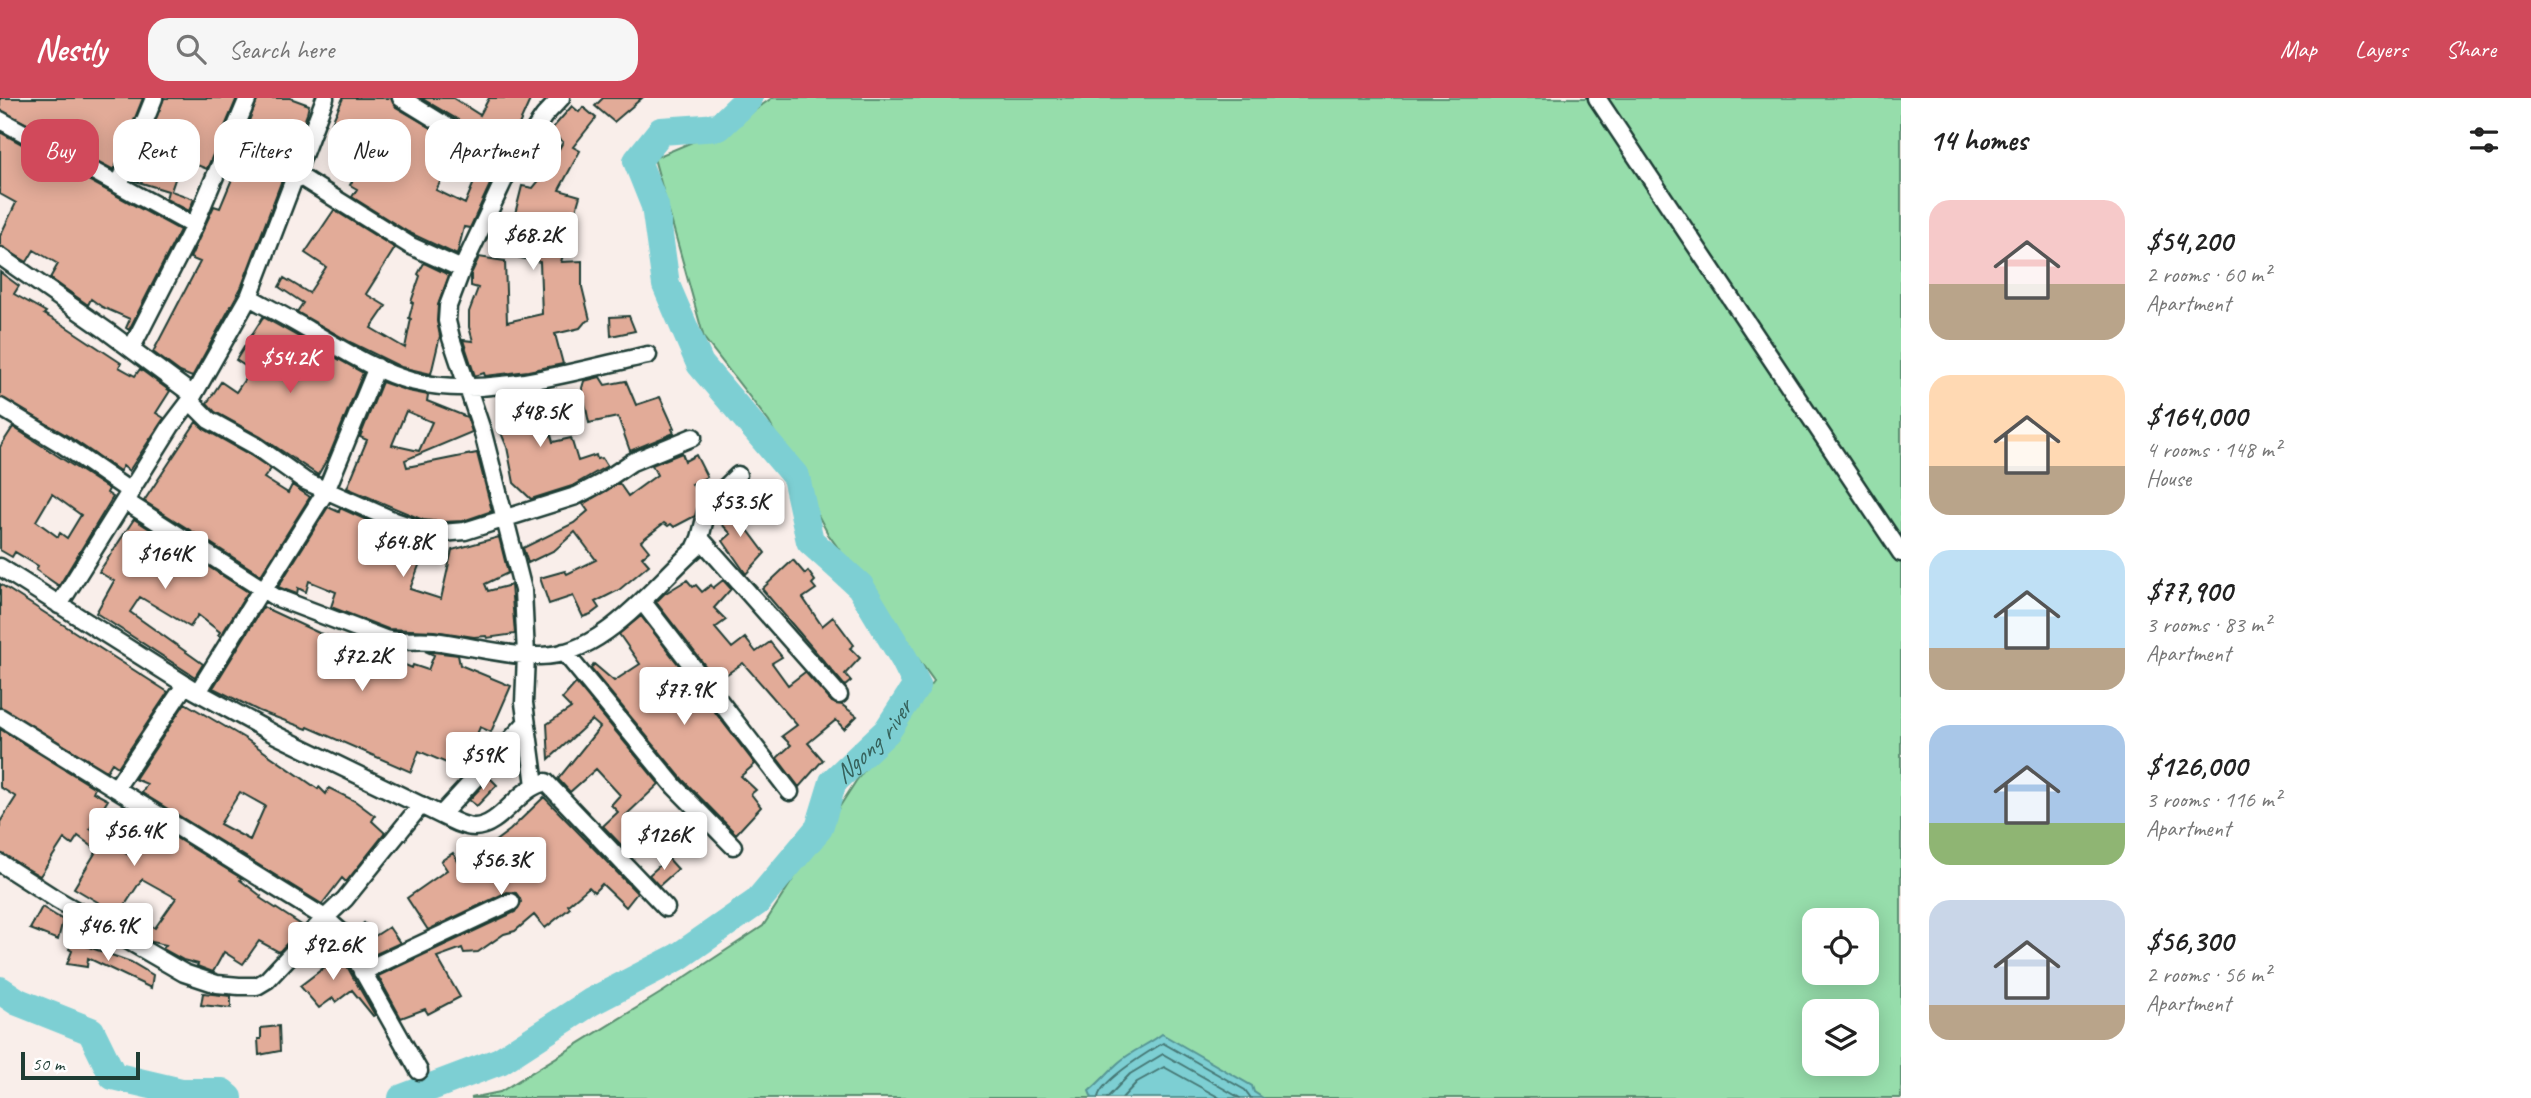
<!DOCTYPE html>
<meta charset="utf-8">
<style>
body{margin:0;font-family:Caveat,sans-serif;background:#f6f6f6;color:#222;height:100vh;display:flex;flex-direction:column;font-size:26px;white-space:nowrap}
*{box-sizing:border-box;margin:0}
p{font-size:23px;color:#767676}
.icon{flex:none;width:38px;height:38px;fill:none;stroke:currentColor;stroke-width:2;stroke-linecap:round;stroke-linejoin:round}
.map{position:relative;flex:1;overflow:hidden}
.drawer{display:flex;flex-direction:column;background:#fff;width:630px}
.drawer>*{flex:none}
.banner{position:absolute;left:21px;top:21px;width:665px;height:63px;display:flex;gap:14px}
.buttons{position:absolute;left:1802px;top:810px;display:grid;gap:14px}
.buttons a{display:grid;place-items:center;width:77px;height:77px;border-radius:14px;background:#fff;box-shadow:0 4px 18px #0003;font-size:35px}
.scale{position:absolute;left:21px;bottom:18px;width:119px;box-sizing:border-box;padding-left:7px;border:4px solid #1f3d34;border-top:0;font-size:19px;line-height:24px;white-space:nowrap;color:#1f3d34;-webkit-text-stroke:5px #fff;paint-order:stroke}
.price{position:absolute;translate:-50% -60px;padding:0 16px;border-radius:7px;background:#fff;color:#222;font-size:23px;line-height:46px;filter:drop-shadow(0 2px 4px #0008)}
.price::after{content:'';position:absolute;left:50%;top:42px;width:21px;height:16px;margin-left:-10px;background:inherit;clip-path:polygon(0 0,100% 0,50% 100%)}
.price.on{background:#d1495b;color:#fff}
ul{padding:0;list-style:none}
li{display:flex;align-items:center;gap:21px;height:175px;padding:0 28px}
li span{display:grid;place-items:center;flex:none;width:196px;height:140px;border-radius:21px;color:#555}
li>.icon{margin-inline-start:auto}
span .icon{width:84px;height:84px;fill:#fffc;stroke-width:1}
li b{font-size:30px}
h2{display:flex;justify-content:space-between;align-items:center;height:84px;padding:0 28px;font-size:30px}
.chip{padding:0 24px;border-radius:21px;background:#fff;box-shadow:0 4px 18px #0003;font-size:24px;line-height:63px}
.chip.on{background:#d1495b;color:#fff}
header{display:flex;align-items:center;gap:42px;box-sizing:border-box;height:98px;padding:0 35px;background:#d1495b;color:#fff}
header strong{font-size:33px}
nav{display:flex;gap:38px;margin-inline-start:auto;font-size:24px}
.search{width:490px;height:63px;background:#f6f6f6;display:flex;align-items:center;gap:18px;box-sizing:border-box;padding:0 24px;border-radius:21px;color:#767676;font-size:26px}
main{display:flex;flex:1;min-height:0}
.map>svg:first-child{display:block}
</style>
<header>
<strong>Nestly</strong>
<div class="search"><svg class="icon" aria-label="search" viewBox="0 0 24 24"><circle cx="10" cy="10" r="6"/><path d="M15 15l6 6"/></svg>Search here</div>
<nav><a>Map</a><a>Layers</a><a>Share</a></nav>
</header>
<main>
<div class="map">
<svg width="1901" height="1000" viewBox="0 0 1901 1000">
<rect width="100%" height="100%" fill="#f9eeea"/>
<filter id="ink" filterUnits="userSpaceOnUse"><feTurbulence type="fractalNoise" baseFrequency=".0143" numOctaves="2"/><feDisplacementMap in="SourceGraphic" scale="14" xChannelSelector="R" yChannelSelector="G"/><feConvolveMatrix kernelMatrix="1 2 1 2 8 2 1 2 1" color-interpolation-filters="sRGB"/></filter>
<g filter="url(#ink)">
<path fill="#96ddab" stroke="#5a8d70" stroke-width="2" fill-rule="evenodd" d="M772,0H1901V1000H471L500,994L664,893L763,828L856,683L934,583L828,436L769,324L704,240L654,60L735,26ZM1815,822H1867V875H1815ZM1815,914H1867V966H1815Z"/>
<path fill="#7dcfd3" stroke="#579593" stroke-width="2" d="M1162,936L1252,988L1254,994L1263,1000H1092L1089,993C1100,984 1108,974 1118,965C1131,953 1148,947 1162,936Z"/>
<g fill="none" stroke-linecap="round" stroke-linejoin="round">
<path stroke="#457774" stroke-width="2" d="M1098,1000C1100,983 1148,954 1163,945L1245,992L1251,1000
M1107,1000L1130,976L1163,956L1240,1000
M1122,1000L1137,984L1164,969L1220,1000"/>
<g stroke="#7dcfd3" stroke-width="28">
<path d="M0,892L18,904L91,933L113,978L181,994H222L229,1000"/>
<path id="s1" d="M402,1000L500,963L591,904L678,859L757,804L819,730L833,684L887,633L917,587L904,561L860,488L810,443L796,379L700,266L666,187L655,108L637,63L661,33L719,29L749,0"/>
</g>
</g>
<path fill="#e2ab98" stroke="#1f3d34" stroke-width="2" fill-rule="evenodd" d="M0,0H143L114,72L0,12Z
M164,0H237L207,71L182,61L171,93L194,101L189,113L166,101L168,93L132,82Z
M258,0H290L309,7L307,16L241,190L192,279L180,274L153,254L200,164L190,160L214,108L220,110L232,81L226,79Z
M343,0H391L396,9L498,69L470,130L464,129L457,157L408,134L352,99L357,91L350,87L360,71L358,70L362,62L327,47L332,32L329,31ZM450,65L477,77L465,106L436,92Z
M421,0H453L480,17L489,0H531L508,51Z
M603,0H642L614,24L595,8Z
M572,8L579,14L583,9L596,20L573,49L580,53L559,92L580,98L561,164L582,163V189L590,222L585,224L580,230L555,236L563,266L528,273L485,278L484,275L475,278L463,242L473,243L469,229V214L478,190L471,188V176L479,159L505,163L507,224L542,216L540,164L497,155L502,138L509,140L522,88L533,90L546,74L563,44L550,33Z
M0,34L180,132L129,232L126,230L130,221L102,209L91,201L88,207L50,180L58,166L34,152L27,164L0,148V138L16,105L0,96Z
M334,112L395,150L366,196L386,208L371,230L405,250L411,221L409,220L413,205L411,204L420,178L418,176L424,165L449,177L438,207L437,223L440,238L431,276L401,269L352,245L297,214L303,205L279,189L284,180L309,195L326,169L305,155Z
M0,174L19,188L14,196L46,214L44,216L65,228L121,265L119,269L135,278L140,271L170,293L156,315L164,320L129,373L123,368L120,373L68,338L0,299Z
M629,218L635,233L611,238L610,219Z
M263,219L363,275L330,356L318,377L261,339L215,314L207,305L221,284L236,294L251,272L236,262Z
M600,279L605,287L626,283L636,307L660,299L674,330L672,331L674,335L630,353L618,319L589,325L582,290L584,283Z
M382,284L408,293L428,297L427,303L467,319L472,334L405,362L407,369L477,355L492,413L463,423L442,424L423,422L347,390L367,342L360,339ZM406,313L432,324L419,353L392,347Z
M538,292L553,344L571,340L578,363L596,357L597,361L602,360L607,368L572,388L531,401L514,385L507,349L499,330L509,326L500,298Z
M196,324L204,331L250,357L271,371L264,380L288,395L292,387L310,399L261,477L144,403Z
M13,329L109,391L107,395L113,399L59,488L36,472L38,468L15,454L12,459L0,452V349ZM52,396L81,417L67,440L60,435L58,439L36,423Z
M682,355L685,363L696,357L707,379L692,386L700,399L695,418L674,429L671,426L668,428L664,425L641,443L649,453L642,459L649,467L619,492L595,504L599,510L591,516L583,519L573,498L549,506L540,480L565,473L567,476L596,462L575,434L555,452L528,465L523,450L574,425L588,413L583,406L619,385L628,398L657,377L652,367Z
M727,404L765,455L746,476L723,443L731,436L716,420L718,413Z
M328,409L339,414L340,410L391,433L428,444L410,491L441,501L452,452L499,439L508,475L485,486L488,493L511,487L515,536L487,540L486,538L474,539L434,533L388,531L331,509L336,494L309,483L306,494L298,490L297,496L278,489Z
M134,421L248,494L220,539L218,537L220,534L198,517L190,529L140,499L130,514L203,566L195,579L96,515L114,483L99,474Z
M793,462L805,476L808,473L815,483L812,486L816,491L803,500L822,528L833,519L854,547L850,550L860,560L845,576L851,583L845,588L762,491Z
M687,482L693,489L696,487L702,494L711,487L713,490L723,482L731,491L714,510L726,522L715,530L732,550L745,540L756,554L770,544L782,559L772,565L788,587L805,574L832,604L842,607L857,618L844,631L836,622L808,645L823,662L799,689L777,660L791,647L782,638L797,627L743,565L717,583L656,504L664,496Z
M0,486L168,594L118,669L112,665L107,673L0,609Z
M263,509L319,535L380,556L412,570L413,567L428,572L434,557L425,553L458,557L460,567L511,588L491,634L480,629L465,665L455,659L451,667L419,653L411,674L308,629L307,631L259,613L213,590Z
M641,518L755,666L741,678L756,692L751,696L761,709L736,736L683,682L591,571L594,566L614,583L640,566L619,536Z
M576,585L659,686L625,718L645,737L628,754L603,728L618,714L611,707L620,697L596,671L570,694L558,681L600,629L592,622L549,661L547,626L571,610L562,601Z
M185,605L246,641L318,691L319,689L326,696L329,690L355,703L375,718L372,723L385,735L346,784L342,780L322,806L142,695L147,686L135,681ZM240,694L265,708L250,742L220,726Z
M0,631L95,690L93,694L108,702L90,731L127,756L147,722L241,780L240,782L261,798L260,800L303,828L279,854L259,843L243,866L224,854L213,874L197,868L198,866L183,862L163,851L166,847L152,844L102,816L106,809L74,790L97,752L78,738L72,747L64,741L40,778L0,755V724L16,699L0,689ZM142,781L176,800L155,830L123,810Z
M490,680L497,687L477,708L469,702Z
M544,699L637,795L626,809L602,786L594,794L589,789L568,807L570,810L545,830L534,817L515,833L504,836L478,854L464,855L462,850L437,859L460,899L428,916L425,911L401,920L378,878L515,814L521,804L516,795L507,794L428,832L407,800L447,772L441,763L453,755L459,765L471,755L474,759L510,732Z
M668,760L678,771L659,788L649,777Z
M42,809L63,822L58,842L30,831Z
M364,825L375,838L389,829L400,845L367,860L353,835Z
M72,843L131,864L153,877L151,890L88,860L87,869L67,866L72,853L69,851Z
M336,848L353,879L375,917L373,918L352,892L336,904L333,900L319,910L300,888L330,865L325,857Z
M203,895L231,898V910L201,907Z
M279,928L280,953L259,957L258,941H261V930Z"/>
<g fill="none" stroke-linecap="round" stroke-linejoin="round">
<g stroke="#1f3d34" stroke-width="21">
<path id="minor" d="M401,0L453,32L512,65L462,171L448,208L447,223L451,240L483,335L523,492L526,557L524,605L535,687
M1597,0L1901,455
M0,22L194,128
M512,65L544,18L561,0
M296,76L411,148L462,171
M119,87L154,0
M0,158L107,233L193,297
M249,199C269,210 290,221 310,233C342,251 375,273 411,283C488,302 572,273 648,257
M131,251L194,128L248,0
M190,303L209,322L256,348L305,383L395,423L421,432L442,435L465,433L576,398L601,385L632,364L693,339
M0,309L63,347L131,394
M125,403L275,499L385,541C401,545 416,541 433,543C468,547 504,558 539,558C602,559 653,488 695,451L700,440L709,405L738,377
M700,440L839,597
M0,469L194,592L276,637L447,720C455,724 465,729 474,729C501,729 518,689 546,684L666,810
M263,493L326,393L377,269
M642,503L790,694
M59,507L171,328L190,303L249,199L325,0
M564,554L675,689L733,748
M198,594L261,492
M0,619L325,820L345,801L421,707
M116,690L185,587
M441,717L526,625
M0,765L56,801L184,875L217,886L239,888H257L267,882L325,820L340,833L419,973
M362,874L511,804"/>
</g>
<use href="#minor" stroke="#fff" stroke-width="16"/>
</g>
</g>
<g text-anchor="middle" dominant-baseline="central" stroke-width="5" stroke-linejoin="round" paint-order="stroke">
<g font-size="26" font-style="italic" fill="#36625c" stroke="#fff">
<text stroke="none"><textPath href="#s1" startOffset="609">Ngong river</textPath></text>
</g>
</g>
</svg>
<div class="buttons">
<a><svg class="icon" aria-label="locate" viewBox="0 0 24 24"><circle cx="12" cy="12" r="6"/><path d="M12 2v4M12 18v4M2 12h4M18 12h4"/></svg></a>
<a><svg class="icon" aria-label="layers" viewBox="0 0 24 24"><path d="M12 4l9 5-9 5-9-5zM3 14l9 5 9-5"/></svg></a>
</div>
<div class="scale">50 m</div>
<b class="price" style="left:533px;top:174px">$68.2K</b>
<b class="price on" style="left:290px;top:297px">$54.2K</b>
<b class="price" style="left:540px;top:351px">$48.5K</b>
<b class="price" style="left:740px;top:441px">$53.5K</b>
<b class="price" style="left:403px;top:481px">$64.8K</b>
<b class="price" style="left:165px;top:493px">$164K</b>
<b class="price" style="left:362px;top:595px">$72.2K</b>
<b class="price" style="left:684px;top:629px">$77.9K</b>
<b class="price" style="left:483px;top:694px">$59K</b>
<b class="price" style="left:134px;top:770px">$56.4K</b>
<b class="price" style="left:664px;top:774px">$126K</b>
<b class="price" style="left:501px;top:799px">$56.3K</b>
<b class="price" style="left:108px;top:865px">$46.9K</b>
<b class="price" style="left:333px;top:884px">$92.6K</b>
<div class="banner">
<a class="chip on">Buy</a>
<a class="chip">Rent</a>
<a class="chip">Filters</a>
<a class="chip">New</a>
<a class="chip">Apartment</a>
</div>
</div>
<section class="drawer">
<h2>14 homes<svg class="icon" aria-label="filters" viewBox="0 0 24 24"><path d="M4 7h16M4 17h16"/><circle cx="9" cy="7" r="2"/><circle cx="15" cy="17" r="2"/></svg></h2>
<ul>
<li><span style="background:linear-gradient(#f6c9c9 60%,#b9a48a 0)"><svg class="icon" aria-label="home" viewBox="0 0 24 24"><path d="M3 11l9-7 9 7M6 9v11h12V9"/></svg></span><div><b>$54,200</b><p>2 rooms · 60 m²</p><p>Apartment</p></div></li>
<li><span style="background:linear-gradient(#ffd9b3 65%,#b9a48a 0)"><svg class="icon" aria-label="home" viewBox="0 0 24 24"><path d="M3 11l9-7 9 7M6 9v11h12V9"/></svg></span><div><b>$164,000</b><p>4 rooms · 148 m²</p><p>House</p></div></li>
<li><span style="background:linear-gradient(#bfe0f5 70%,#b9a48a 0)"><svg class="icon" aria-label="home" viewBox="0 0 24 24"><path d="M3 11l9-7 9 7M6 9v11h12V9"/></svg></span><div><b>$77,900</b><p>3 rooms · 83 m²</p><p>Apartment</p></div></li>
<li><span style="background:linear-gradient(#a9c7e8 70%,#8fb573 0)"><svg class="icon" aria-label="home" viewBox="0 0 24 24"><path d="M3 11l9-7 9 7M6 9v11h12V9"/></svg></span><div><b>$126,000</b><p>3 rooms · 116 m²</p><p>Apartment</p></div></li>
<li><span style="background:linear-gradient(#c9d6e8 75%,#b9a48a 0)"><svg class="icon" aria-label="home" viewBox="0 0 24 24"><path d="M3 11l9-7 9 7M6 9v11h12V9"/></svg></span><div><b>$56,300</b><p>2 rooms · 56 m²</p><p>Apartment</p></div></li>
</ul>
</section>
</main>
